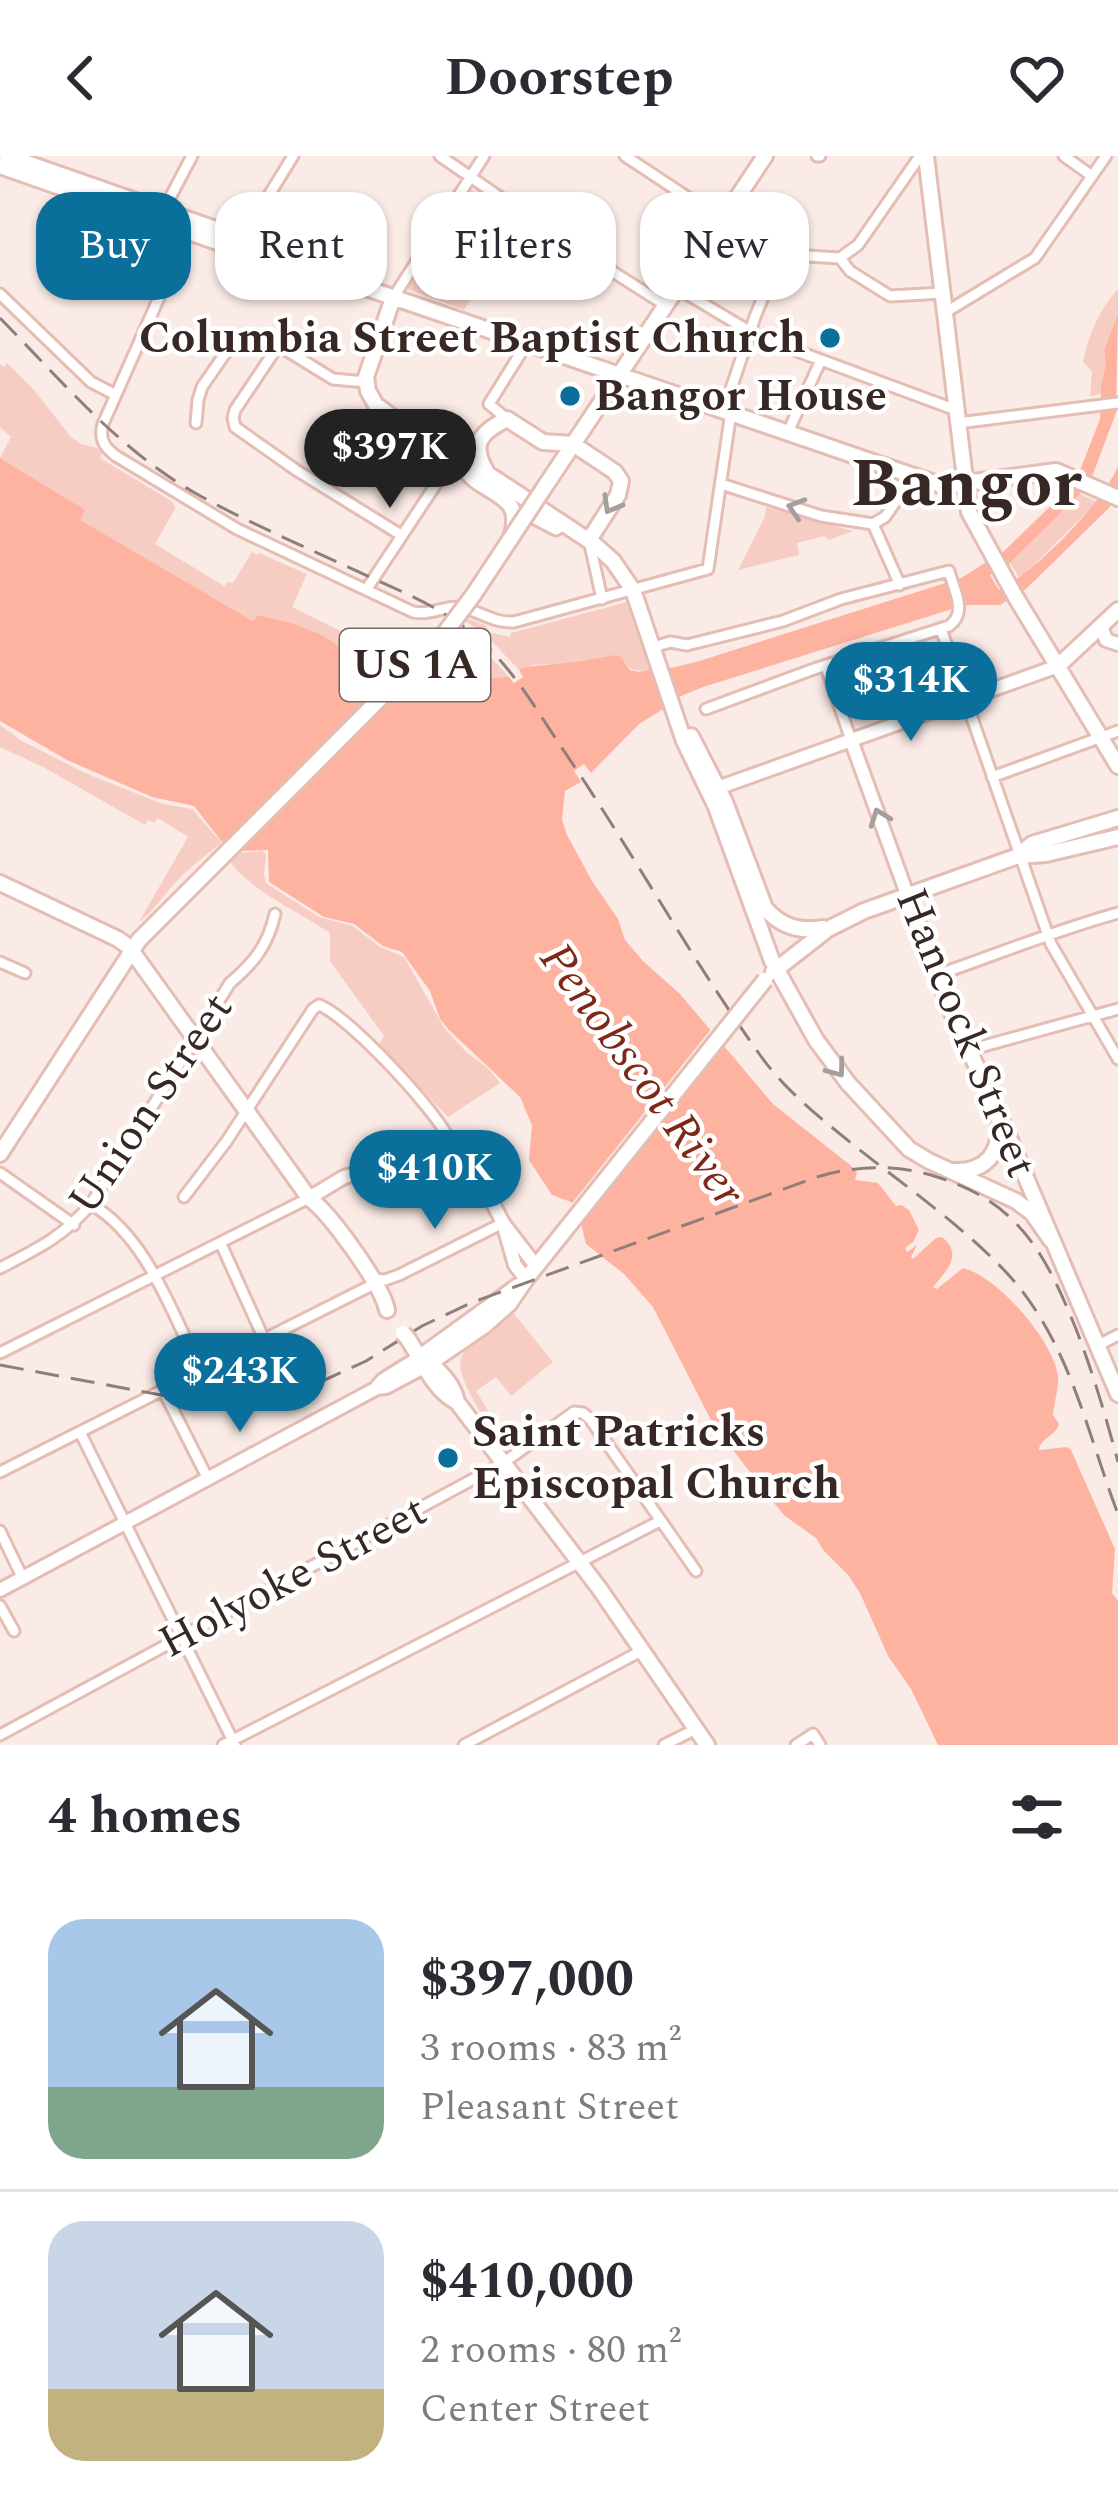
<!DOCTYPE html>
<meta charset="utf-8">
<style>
body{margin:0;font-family:Spectral,serif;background:#f2f2f3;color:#2b2b33;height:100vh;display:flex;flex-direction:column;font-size:45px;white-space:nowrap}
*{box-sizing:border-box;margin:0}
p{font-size:39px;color:#7c7c81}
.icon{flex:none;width:66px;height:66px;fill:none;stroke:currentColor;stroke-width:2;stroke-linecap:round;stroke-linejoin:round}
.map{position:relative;height:1589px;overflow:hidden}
.side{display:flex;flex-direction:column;background:#fff;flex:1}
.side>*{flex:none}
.top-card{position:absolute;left:36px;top:36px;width:1047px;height:108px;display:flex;gap:24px}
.price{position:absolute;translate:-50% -102px;padding:0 27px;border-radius:42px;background:#0b6f9c;color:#fff;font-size:39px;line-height:78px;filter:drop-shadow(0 3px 6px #0008)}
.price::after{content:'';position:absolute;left:50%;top:72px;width:36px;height:27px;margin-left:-18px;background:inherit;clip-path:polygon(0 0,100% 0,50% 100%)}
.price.active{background:#222;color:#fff}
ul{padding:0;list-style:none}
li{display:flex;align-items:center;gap:36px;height:300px;padding:0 48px}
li+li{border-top:3px solid #e1e1e2}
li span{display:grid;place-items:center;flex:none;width:336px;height:240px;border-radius:36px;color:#555}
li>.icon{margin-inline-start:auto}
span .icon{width:144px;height:144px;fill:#fffc;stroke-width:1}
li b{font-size:51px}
h2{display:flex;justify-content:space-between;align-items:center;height:144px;padding:0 48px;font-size:51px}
.pill{padding:0 42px;border-radius:36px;background:#fff;box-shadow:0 3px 9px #0004;font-size:42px;line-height:108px}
.pill.active{background:#0b6f9c;color:#fff}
header{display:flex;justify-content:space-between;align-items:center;height:156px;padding:0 48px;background:#fff;font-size:54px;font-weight:700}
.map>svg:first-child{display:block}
</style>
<header><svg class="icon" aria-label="back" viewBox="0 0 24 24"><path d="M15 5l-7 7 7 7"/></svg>Doorstep<svg class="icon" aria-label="heart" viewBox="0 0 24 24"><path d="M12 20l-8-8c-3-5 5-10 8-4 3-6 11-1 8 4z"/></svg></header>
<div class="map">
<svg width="1118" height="1589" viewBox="0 0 1118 1589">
<rect width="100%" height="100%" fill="#fbebe7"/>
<path fill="#f7cdc3" d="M471,34L520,62L464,154L407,133Z
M1118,133V158L1104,194L1106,209L1101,238L1090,240L1092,215L1083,206C1088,180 1100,152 1118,133Z
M7,207L34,234L71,281L81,288L97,292L102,297L100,302L173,346L175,353L155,388L224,430L228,426L233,427L252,396L257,399L259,397L307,418L292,451L345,477L371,497L412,518L456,472L486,496L509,521C489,520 468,530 450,524L446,532L421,529L395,518L389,523L322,479L292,467L257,459L253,465L79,364L84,354L0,302L11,281L0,271V208L3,211Z
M1080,338L1097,346L1020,423L1010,407Z
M766,351L853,375L829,384L824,380L797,387L799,399L738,414L765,360Z
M627,446L652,513C636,517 629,515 620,500L614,499L568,507L533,509L519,514L487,480L455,458L487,470V476L510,481L511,477Z
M0,569L22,585L85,617L163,648L192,653L222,687C205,699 189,712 174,728C162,741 154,755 139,766L188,681L158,662L154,667L148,664L145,669L45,612L0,591Z
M262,695L266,698L264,717L266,727L319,761L353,770L380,791L404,801L445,873L466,896L489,913L500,927L448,961L379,889L384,880L330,805V777C295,753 258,740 230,706L240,697Z
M512,1155L553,1206L511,1240L496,1221L476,1235L489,1256L483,1260C440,1189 462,1203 512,1155Z"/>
<path fill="#feb3a1" d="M1118,158L1116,257L1093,318L1080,338L1010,407L990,419L999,434C1034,417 1103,347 1118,310V339L1109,352L1026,433L1000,449H965L703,531L664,547L665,552L639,568L591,617L584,608L574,615L581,626L565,635L562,664L567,679L592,725L618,763L625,784L643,805L680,838L773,948L850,1009L857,1016L855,1024L878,1027L896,1050L901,1049L909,1054L919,1074L913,1086L905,1092L907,1096L917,1089L911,1101L913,1103L936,1082L942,1081C964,1099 946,1115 933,1131L937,1133L963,1112C997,1120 1053,1184 1058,1220C1059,1232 1054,1246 1053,1259L1059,1268C1056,1280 1040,1282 1039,1294L1067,1291L1071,1294L1115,1393L1112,1437L1118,1445V1589H938L911,1533L888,1500L860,1437L848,1419L824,1395L816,1382L785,1360L773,1346L713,1268L653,1151L624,1118L586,1088L579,1059L571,1046L552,1039L529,1004L532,969L520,941L448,873L440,863L430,835L402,796L383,790L354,768L324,761L269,726L268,694L240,695L221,685L194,650L152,641L67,604L0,565V302L85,354L80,364L253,465L257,459L292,467L322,479L389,523L409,531L446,532L449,524C467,530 489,520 509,521L514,527L523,521L519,514L525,511L574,506L614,499L620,500L630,514L639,516L652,513L654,516L696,506L961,422L1004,395L1068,333L1081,312L1100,263L1101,229L1106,209L1104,194Z"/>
<path fill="#fbebe7" d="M715,868L728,883L578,1073L569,1051Z"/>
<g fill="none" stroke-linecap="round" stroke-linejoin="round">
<g stroke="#e4bdb4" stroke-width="15">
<path id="street" d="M440,0L555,79L665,149
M625,0L722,64
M817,0H820
M1064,0L1092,20
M163,55L192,0
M189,74L103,268C99,283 104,291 116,300L237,373L413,456C431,460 447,448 464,452C483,457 494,467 514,466L708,413L731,256
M242,83L293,0
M705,90L742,96L840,102L858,89L920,0
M840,102L850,115L890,140L943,137
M677,132L759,181L956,254
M0,138L91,226L116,239
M393,142L484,0
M946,156L1035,102L1106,0
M278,190L235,254L233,262L235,271L296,314L401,379
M724,254L755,161L780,98
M507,263L489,248L527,187
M196,267L198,244L202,231L231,189L247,179L263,180L333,223L366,226
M958,267L1118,247
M788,276L821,204
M721,328L821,360L873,368
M525,363L533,362L556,374L565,368
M873,368L900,429
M873,368L885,361L913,320
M589,384L602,443
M366,434L454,301
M941,473L1051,788L1118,903
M654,491L670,486L687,489L783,465L841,443L949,415C954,435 968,456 949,470L814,513L706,553
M826,511L851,584
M992,621L1118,575
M0,806L25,817
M937,819C998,798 1056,774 1118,757
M969,894L1118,853
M0,1017L74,1069
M184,1041L226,986L313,853L319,849C348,860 435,953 449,983
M91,1048C148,1082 172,1158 201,1215
M221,1088L264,1183
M0,1112C37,1093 63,1081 91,1048L230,827C254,807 268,789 275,758
M372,1123L385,1124L399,1119L503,1067
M1097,1190L1118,1179
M0,1197L309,1042
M163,1234L208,1323
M80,1276L235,1589
M0,1316L368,1131
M0,1375L23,1423
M0,1450L14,1475
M0,1579L503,1307L574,1256L583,1257L590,1263L696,1415
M223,1589L660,1365
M464,1589L643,1494
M664,1589L696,1573
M796,1589L813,1578L820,1589"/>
</g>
<g stroke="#e4bdb4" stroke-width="18">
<path id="secondary" d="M1101,469L1106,484L1118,488
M851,584L907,738
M709,635L1058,510
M309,1042L344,1021L384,1010L431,985L449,983L467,997L503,1067L536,1110
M505,1074L515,1109L526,1123
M377,1231L383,1224L420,1201
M0,1434L377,1232L386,1231L424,1211"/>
</g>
<g stroke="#e4bdb4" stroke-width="20">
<path id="primary" d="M7,0L327,112L334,121
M926,0L969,356L1015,440L1118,610
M0,10L323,123L334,121L943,330L1056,315L1118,342
M393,142L366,221L368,235L376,249L414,277L488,318L594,388L613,405L633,434L684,585L716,651L772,805L816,884L848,927L909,993L929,1005L1016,1045L1032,1057L1051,1084
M573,288L615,316L621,325L618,339L589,384
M458,305C464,313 470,321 479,327C504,343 522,347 511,382
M488,318C469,288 480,277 507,263L543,286L573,288
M542,335L765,0
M1058,510L1118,454
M691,580L725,646L765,752C781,771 800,776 823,772
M1018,700L1032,688L1118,662
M0,727L118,783L129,791L309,1042C330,1057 382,1129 387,1154
M907,738L952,857L1007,977L1118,1238
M773,816L828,773L864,755L1018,700L1046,698L1118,681
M0,998L139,784L302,621
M954,1015C987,1016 1001,996 999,965
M408,1183C422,1204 433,1234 457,1246L599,1432L707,1589
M420,1201L518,1130
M424,1203C439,1213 454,1229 457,1246
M424,1211L484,1170L509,1148L526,1123L642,978"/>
</g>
<use href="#street" stroke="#fff" stroke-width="9"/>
<use href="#secondary" stroke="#fff" stroke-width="12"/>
<use href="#primary" stroke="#fff" stroke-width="14"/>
<path stroke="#8e7f7b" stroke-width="3" stroke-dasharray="24 12" stroke-linecap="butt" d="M0,162C61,224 118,293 195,337C252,369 315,395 374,423C410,439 446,455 476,480C513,512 537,555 564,595C632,695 690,801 760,899C785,934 818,960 851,987C902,1028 959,1067 1004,1114C1069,1182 1086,1274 1118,1358
M0,1209L177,1242L233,1244L282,1238L318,1227L366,1205L422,1170L473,1146L817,1021C857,1009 898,1008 937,1021C1019,1046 1046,1099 1076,1173C1093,1217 1106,1261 1118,1306"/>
<g stroke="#e4bdb4" stroke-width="20" stroke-linecap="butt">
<path id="primary-bridge" d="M302,621L444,478L474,438L542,335
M642,978L765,824
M403,1177L408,1183"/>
</g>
<use href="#primary-bridge" stroke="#fff" stroke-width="14"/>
</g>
<defs><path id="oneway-chevron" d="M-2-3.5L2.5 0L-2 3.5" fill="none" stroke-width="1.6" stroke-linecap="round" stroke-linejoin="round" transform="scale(3)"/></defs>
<g stroke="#a59e9d">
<use href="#oneway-chevron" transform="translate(611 349) rotate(120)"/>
<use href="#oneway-chevron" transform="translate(796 352) rotate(-163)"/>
<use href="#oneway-chevron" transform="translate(879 661) rotate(-110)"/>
<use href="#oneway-chevron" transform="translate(837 913) rotate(53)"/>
</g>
<g fill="#0b6f9c" stroke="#fff" stroke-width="4.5">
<circle cx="830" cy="182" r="12"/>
<circle cx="570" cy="240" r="12"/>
<circle cx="448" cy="1302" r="12"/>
</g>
<g text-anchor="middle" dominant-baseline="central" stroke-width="9" stroke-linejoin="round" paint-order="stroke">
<rect fill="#fff" stroke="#736866" stroke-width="3" x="340" y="473" width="150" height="72" rx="9"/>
<g font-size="42" font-weight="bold" fill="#372825">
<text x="415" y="509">US 1A</text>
</g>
<g font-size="45" font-weight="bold" fill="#372825" stroke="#fff" text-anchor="start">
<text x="806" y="182" text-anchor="end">Columbia Street Baptist Church</text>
<text x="594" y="240">Bangor House</text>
<text x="472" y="1276">Saint Patricks<tspan x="472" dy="52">Episcopal Church</tspan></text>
</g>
<g font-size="45" fill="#372825" stroke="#fff">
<text transform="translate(966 877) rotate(68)">Hancock Street</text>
<text transform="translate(151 948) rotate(-56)">Union Street</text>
<text transform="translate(293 1421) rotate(-28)">Holyoke Street</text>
</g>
<g font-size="48" font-style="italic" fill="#7e2917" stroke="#fff">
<text transform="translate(642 919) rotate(54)">Penobscot River</text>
</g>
<g font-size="69" font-weight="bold" fill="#372825" stroke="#fff">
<text x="966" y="328">Bangor</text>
</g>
</g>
</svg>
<b class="price active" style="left:390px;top:355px">$397K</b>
<b class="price" style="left:911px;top:588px">$314K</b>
<b class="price" style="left:435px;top:1076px">$410K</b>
<b class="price" style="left:240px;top:1279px">$243K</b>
<div class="top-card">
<a class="pill active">Buy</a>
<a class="pill">Rent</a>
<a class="pill">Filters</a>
<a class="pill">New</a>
</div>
</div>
<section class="side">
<h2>4 homes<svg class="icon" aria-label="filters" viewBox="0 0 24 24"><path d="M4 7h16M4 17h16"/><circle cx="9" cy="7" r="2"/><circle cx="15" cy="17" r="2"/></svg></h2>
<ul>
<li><span style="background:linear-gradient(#a9c7e8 70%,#7fa58c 0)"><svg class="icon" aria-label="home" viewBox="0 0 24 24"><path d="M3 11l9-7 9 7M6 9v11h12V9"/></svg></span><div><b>$397,000</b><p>3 rooms · 83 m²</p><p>Pleasant Street</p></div></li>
<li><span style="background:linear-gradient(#c9d6e8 70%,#c2b280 0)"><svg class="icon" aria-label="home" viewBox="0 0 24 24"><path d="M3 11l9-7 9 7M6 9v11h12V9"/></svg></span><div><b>$410,000</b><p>2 rooms · 80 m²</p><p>Center Street</p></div></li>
</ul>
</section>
